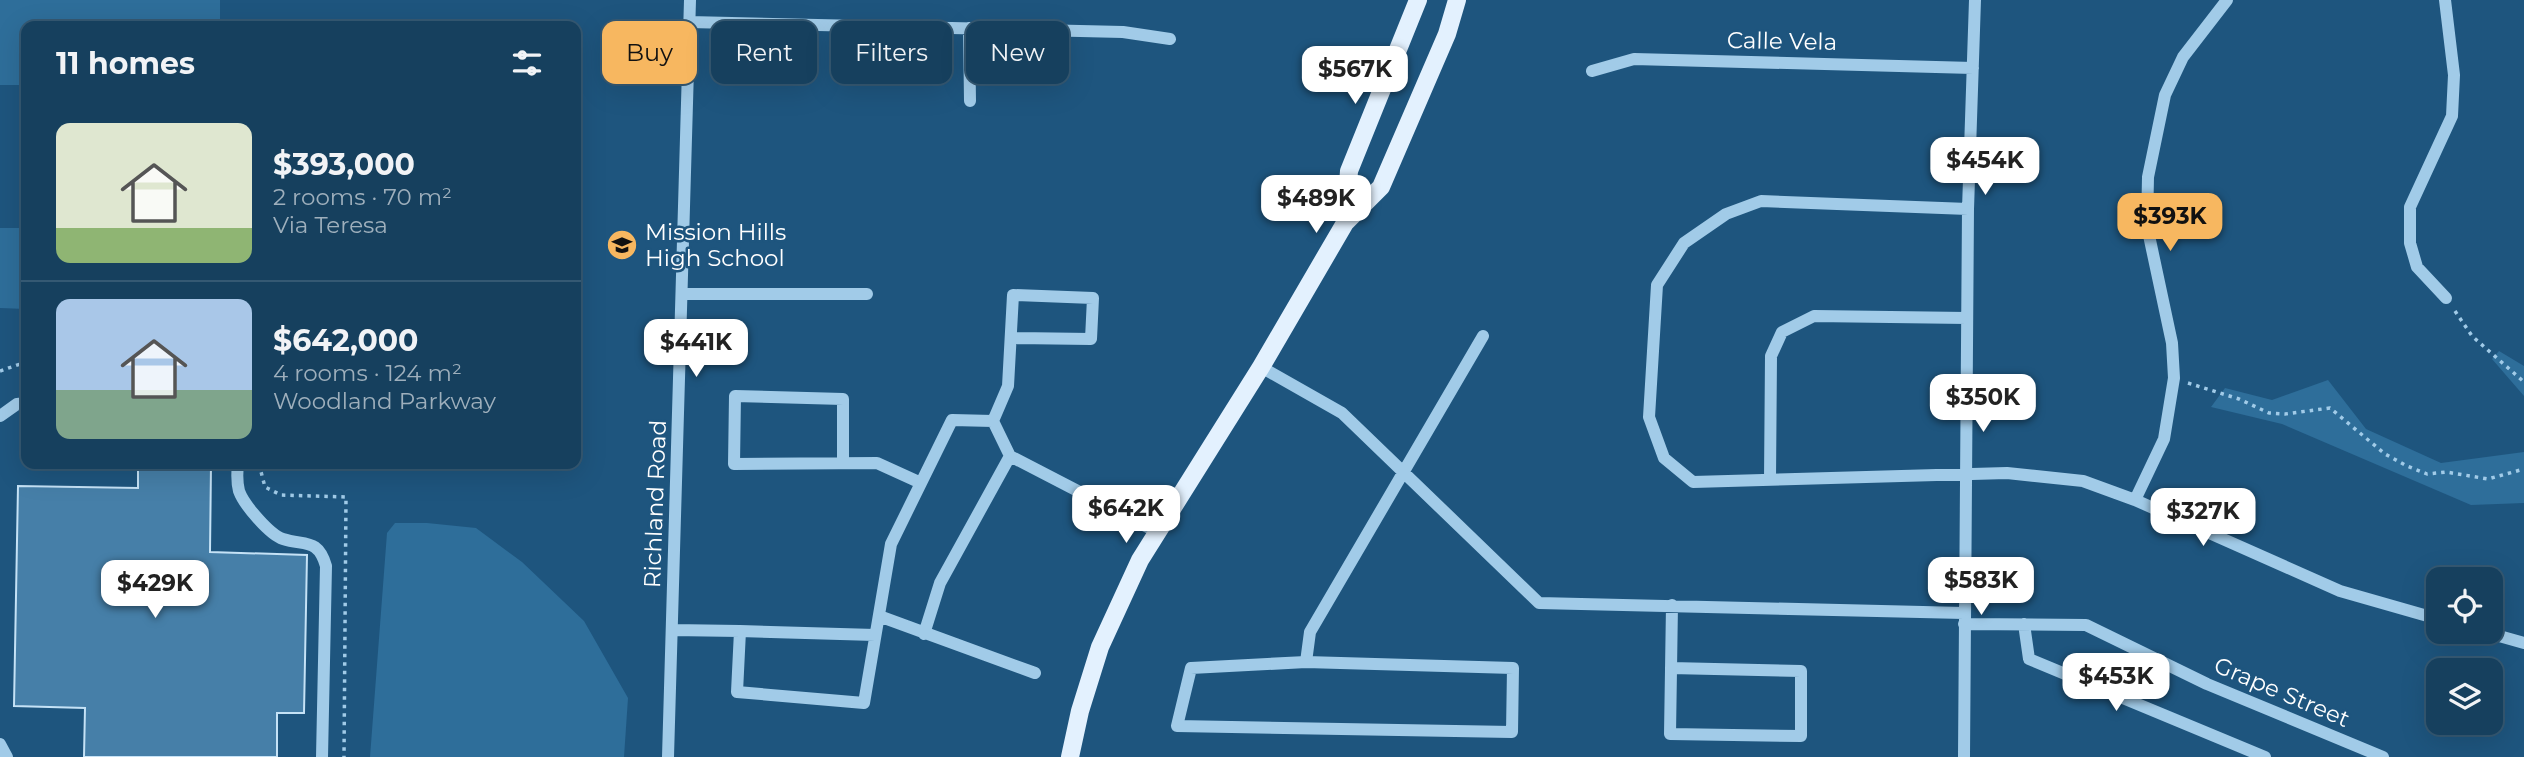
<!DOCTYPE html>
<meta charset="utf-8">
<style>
body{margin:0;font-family:Montserrat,sans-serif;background:#1f4764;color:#f1f3f6;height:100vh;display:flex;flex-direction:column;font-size:26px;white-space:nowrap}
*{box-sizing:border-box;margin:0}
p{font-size:23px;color:#9eafbc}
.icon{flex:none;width:38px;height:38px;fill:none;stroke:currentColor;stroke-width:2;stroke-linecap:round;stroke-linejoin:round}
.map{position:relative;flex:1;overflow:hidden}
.details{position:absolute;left:21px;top:21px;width:560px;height:448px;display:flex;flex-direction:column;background:#16405e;border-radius:14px;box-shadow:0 7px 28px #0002,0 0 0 2px #355973}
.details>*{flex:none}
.guide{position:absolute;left:602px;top:21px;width:665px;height:63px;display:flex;gap:14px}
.fabs{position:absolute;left:2426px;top:567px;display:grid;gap:14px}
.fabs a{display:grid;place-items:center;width:77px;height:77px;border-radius:14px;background:#16405e;box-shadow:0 7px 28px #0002,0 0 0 2px #355973;font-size:35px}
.price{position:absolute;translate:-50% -60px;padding:0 16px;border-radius:14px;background:#fff;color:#222;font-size:23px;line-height:46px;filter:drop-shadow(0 2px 4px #0008)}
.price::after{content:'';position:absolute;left:50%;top:42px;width:21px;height:16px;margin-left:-10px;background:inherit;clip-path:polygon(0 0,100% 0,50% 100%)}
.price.selected{background:#f7b760;color:#111}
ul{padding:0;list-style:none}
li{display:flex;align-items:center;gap:21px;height:175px;padding:0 35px}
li+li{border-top:2px solid #355973}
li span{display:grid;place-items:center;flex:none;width:196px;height:140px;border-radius:14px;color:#555}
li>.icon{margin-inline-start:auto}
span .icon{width:84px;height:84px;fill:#fffc;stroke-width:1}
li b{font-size:30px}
h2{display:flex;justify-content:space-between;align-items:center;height:84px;padding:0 35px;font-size:30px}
.pill{padding:0 24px;border-radius:14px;background:#16405e;box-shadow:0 7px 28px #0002,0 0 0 2px #355973;font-size:24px;line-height:63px}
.pill.selected{background:#f7b760;color:#111}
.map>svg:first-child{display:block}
</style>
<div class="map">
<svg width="2524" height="757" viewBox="0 0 2524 757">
<rect width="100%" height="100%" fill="#1e557e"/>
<path fill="#2e6e9a" d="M0,0H220V26H26V85H0Z
M0,228H26V309L0,308Z
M2499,351L2524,366V396L2492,359Z
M2328,380L2366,429L2441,463L2524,452V503L2471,505L2282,424L2211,407L2225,388L2272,400Z
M395,523H427L476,528L522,562L584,621L628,698L624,757H370L387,533Z"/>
<path fill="#467fa8" stroke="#c5e2f6" stroke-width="2" d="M138,464H211L210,552L307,555L304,713H277V757H84L85,708L14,706L18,486L138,488Z"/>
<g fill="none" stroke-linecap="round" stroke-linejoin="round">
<path stroke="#a1cbe8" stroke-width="3.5" stroke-dasharray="3.5 5" stroke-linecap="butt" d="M2455,311L2472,336L2524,382
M0,371L26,362
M2188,383L2239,399L2269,413L2285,414L2330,408L2385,454L2407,466L2427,474L2446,472L2488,479L2524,469
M259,464L265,487L281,495L346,497L344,757"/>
<path stroke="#a1cbe8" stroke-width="12" d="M2445,0L2454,75L2452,116L2410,207V243L2417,267L2446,298
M689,22L1123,32L1170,39
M969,28L970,101
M1592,71L1634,59L1973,68
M1968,209L1761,201L1726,214L1684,243L1657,285L1649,417L1664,458L1693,482L2007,473L2083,481L2135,500L2340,591L2438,619
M682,294H867
M1011,338L1091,339L1093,298L1013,295L1008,386L993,421L1010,456L1157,532
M1261,367L1342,413L1539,603L1964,613
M0,416L17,404L26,403
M843,463V399L735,396L734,464L877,463L921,483
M238,464C237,473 237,483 239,491C244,505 270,535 283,539C305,546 318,538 326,566L322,757
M1770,479L1771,356L1782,332L1814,316L1967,318
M2135,500L2164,439L2174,378L2172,343L2147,226L2148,177L2165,95L2183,57L2227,0
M879,616L1035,673
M1964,624L2086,625L2207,684L2383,757
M2024,624L2029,659L2265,757
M672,630L740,631
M2485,632L2524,643
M924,634L940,583L1010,456
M875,635L740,631L737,692L864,703L891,544L952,420L993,421
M1306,662L1513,668L1512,732L1177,726L1191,668L1306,662L1310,632L1483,336
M1671,668L1801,671V736L1670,734L1672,605
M0,744L7,757
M668,757L690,0
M1964,757L1968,209L1975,0"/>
<path stroke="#e3f1fe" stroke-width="18" d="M1345,223L1349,171L1418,0
M1070,757L1080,711L1100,647L1140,560L1261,367L1345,223L1381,187L1447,34L1457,0"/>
</g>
<defs>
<g id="school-disc" transform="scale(1.575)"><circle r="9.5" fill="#f7b760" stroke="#1e557e"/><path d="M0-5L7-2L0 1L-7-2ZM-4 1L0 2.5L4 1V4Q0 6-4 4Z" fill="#111"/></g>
</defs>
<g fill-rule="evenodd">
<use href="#school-disc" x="622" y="245"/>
</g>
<g text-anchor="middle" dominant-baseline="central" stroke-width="5" stroke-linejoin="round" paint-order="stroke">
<g font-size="23" fill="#fff" stroke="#1e557e">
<text transform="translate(1782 41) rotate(1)">Calle Vela</text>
<text transform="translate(655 504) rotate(-88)">Richland Road</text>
<text transform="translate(2282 692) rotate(23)">Grape Street</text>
</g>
<g font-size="23" fill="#fff" stroke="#1e557e" text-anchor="start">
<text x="645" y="232">Mission Hills<tspan x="645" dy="26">High School</tspan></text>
</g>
</g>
</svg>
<div class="fabs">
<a><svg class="icon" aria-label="locate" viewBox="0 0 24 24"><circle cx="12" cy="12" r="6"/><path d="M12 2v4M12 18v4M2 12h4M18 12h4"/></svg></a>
<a><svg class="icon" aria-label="layers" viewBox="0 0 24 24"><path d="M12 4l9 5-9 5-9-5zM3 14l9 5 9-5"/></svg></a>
</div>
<b class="price" style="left:1355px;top:106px">$567K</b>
<b class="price" style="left:1985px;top:197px">$454K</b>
<b class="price" style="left:1316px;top:235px">$489K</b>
<b class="price selected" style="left:2170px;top:253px">$393K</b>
<b class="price" style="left:696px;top:379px">$441K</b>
<b class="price" style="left:1983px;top:434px">$350K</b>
<b class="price" style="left:1126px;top:545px">$642K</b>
<b class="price" style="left:2203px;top:548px">$327K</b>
<b class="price" style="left:1981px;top:617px">$583K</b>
<b class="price" style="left:155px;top:620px">$429K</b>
<b class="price" style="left:2116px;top:713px">$453K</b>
<div class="guide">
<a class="pill selected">Buy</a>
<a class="pill">Rent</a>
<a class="pill">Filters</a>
<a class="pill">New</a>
</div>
<section class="details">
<h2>11 homes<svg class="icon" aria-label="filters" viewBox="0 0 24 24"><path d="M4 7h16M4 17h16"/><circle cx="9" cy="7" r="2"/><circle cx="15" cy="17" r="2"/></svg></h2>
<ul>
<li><span style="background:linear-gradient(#dfe7d0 75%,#8fb573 0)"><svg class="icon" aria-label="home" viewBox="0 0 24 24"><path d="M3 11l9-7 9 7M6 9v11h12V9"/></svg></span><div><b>$393,000</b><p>2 rooms · 70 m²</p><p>Via Teresa</p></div></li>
<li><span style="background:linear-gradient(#a9c7e8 65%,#7fa58c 0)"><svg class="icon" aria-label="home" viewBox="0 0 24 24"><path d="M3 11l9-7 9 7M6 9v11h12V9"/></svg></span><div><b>$642,000</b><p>4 rooms · 124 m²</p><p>Woodland Parkway</p></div></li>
</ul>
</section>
</div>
